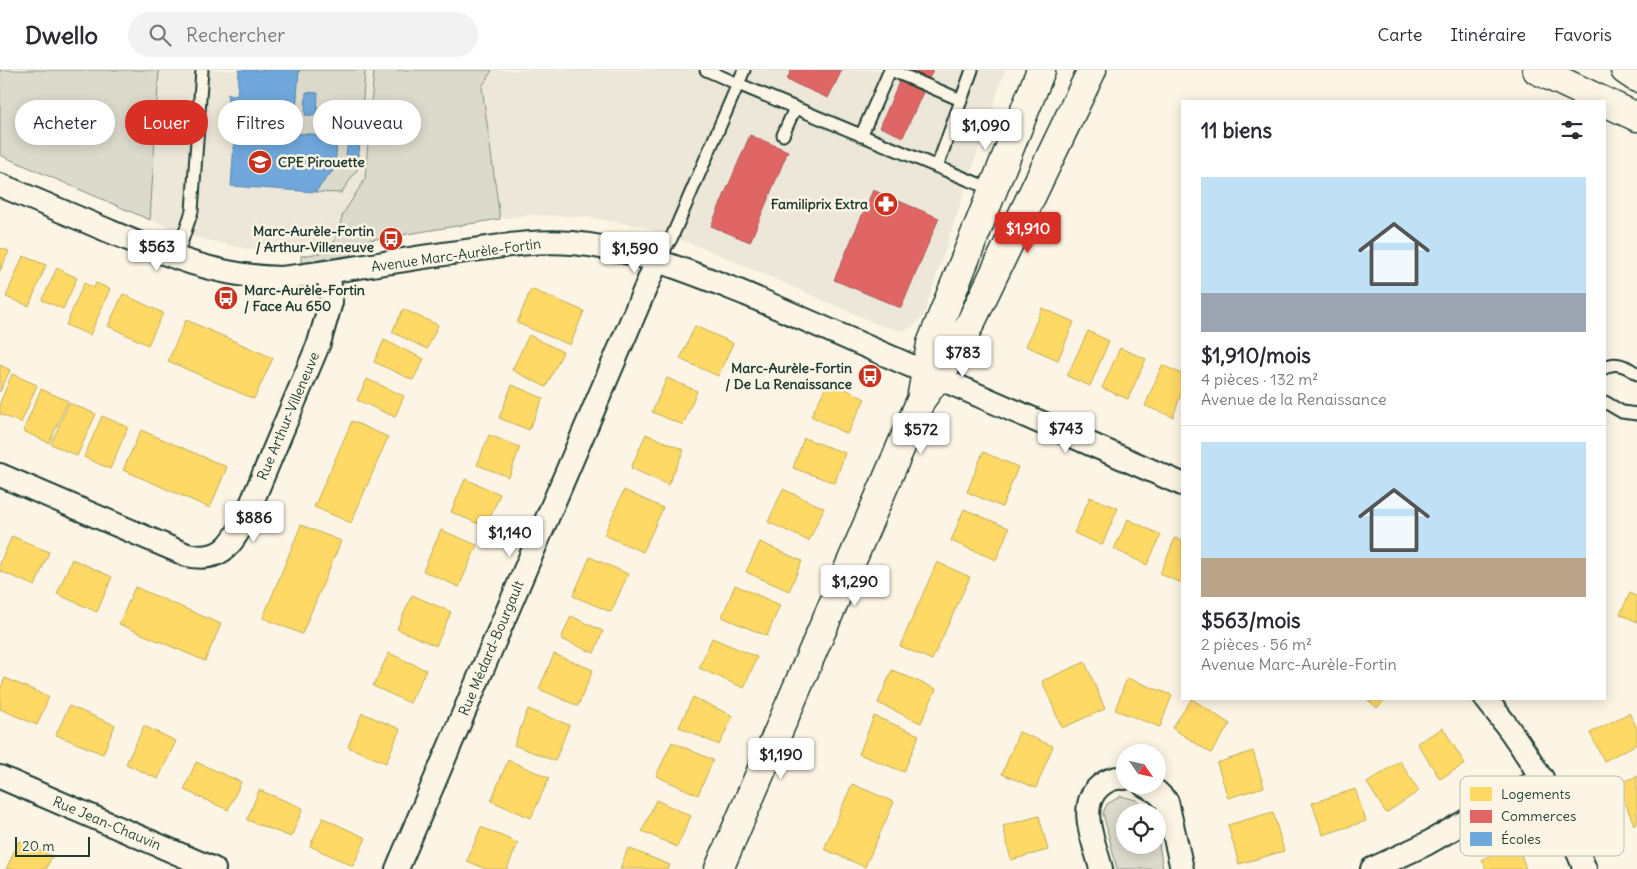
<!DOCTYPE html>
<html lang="fr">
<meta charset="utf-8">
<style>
body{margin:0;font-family:Delius,sans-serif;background:#f2f2f3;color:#2b2b33;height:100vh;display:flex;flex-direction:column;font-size:19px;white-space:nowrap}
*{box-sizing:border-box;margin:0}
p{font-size:16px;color:#7c7c81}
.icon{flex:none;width:28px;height:28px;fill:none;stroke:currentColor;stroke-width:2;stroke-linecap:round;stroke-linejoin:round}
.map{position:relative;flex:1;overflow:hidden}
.drawer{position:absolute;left:1181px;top:30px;width:425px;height:600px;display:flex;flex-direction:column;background:#fff;border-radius:0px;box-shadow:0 2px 12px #0003}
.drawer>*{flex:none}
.guide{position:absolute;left:15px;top:30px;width:475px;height:45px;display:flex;gap:10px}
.needle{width:32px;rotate:124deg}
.fabs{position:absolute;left:1116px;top:674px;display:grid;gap:10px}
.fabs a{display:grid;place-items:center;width:50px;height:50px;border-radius:50%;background:#fff;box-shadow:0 2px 12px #0003;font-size:25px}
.scale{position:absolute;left:15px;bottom:12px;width:75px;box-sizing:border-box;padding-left:5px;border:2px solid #1f3d34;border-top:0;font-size:14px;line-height:18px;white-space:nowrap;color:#1f3d34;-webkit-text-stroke:4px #fcf5e5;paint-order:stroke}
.price{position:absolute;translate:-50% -42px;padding:0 11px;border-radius:5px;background:#fff;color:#222;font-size:16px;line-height:32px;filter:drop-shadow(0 1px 2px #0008)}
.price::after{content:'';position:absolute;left:50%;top:30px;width:15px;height:11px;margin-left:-8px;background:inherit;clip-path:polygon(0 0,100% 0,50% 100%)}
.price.on{background:#d93025;color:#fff}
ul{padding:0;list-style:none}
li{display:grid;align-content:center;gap:10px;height:265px;padding:0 20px}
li+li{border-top:1px solid #e1e1e2}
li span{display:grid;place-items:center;height:155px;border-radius:0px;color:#555}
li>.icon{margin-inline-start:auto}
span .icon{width:90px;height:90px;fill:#fffc;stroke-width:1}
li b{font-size:21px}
h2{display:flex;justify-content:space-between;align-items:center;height:60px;padding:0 20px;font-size:21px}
.chip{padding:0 18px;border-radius:22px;background:#fff;box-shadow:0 2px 12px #0003;font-size:18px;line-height:45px}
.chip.on{background:#d93025;color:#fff}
header{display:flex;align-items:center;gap:30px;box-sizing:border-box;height:70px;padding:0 25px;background:#fff;border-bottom:1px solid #e1e1e2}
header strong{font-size:24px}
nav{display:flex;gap:28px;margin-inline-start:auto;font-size:18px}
.search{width:350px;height:45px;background:#f2f2f3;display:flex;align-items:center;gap:12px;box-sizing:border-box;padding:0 18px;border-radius:28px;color:#7c7c81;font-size:19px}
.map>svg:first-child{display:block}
</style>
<header>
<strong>Dwello</strong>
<div class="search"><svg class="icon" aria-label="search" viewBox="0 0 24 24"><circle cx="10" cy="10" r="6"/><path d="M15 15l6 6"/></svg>Rechercher</div>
<nav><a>Carte</a><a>Itinéraire</a><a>Favoris</a></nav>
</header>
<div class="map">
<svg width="1637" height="799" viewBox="0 0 1637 799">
<rect width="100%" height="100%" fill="#fcf5e5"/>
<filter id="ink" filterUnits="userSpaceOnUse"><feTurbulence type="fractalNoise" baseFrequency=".02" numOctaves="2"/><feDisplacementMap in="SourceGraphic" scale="10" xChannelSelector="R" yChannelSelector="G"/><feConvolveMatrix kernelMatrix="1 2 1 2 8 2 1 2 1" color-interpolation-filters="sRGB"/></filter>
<g filter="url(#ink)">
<path fill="#ece7d8" d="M159,0H374L365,109L343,144L333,176L297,181L247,179L194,167L150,150Z
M492,0H1005L923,246L913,257L903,261L880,255L706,179L645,157L587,147L531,145L500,149L482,17Z"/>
<path fill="#dcdacc" stroke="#7e8c80" d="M0,0H159L150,150L0,85Z
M299,0H365L358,98L341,123L315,122L335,98L337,66L294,63Z
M374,0H492L482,17L500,149L333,176L343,144L365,109Z
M351,178L352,185L301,193V186Z
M1121,726L1136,730L1150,742H1125V775H1158V768L1163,799H1117L1103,743L1107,734Z"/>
<path fill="#ffd966" stroke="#bcaa57" d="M0,178L9,181L0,201Z
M23,186L46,195L29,236L6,227Z
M57,198L77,208L63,239L42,230Z
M84,213L94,218L96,213L110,219L90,265L66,255Z
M531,219L584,241L570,275L517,253Z
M123,224L163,243L148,275L108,256Z
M1042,238L1074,252L1058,290L1026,276Z
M403,239L438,255L427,279L392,262Z
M186,250L273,288L254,329L168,291Z
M695,256L733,273L718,306L680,289Z
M1088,261L1109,271L1090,316L1067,306Z
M529,265L563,282L546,317L512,300Z
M384,270L424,289L413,310L374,292Z
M1120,278L1146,289L1128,329L1102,318Z
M0,295L10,300L0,322Z
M1162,295L1182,304V321L1173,347L1145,336Z
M12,304L37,315L21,353L0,344V333Z
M667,308L697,321L683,355L652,342Z
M367,309L404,326L395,347L357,330Z
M829,311L865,329L847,364L811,346Z
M512,315L543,328L529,360L499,348Z
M41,319L68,331L49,373L23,361Z
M69,333L96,344L77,386L51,374Z
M102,346L128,357L110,399L84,387Z
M352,351L388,367L351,453L314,437Z
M141,360L227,397L210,438L123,400Z
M646,364L684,380L668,415L631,398Z
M489,365L520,377L509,407L477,395Z
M804,368L845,383L835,413L793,398Z
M983,382L1018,397L1002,437L967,422Z
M465,409L500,424L486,457L451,442Z
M783,419L824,438L809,471L768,452Z
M624,420L663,438L643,482L604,465Z
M1090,427L1118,438L1102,475L1074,463Z
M964,439L1009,458L996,490L951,471Z
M1128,449L1161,465L1147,495L1114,479Z
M301,455L341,471L302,564L263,548Z
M441,460L477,475L459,517L423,501Z
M12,466L49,482L35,516L0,501V493Z
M1175,468L1182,471V513L1160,504Z
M760,472L802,491L789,521L746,502Z
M590,487L628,504L611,542L573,526Z
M72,489L112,507L97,542L57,524Z
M937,492L970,507L932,590L900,576Z
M735,515L780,535L767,566L722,547Z
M135,517L221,554L205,591L119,554Z
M1630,523L1637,527V552L1620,544Z
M412,525L451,542L436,576L397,559Z
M571,546L603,561L594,583L561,569Z
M712,568L757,587L744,618L699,598Z
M389,583L426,600L410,633L373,616Z
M554,584L593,600L578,636L539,619Z
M1085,592L1105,639L1062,658L1042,611Z
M892,600L936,619L921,653L878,633Z
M5,608L49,627L37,655L0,639V620Z
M1127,608L1172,625L1160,657L1115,640Z
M693,627L733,646L719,675L679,657Z
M1192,629L1230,654L1211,683L1172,658Z
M1367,629H1386L1377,638Z
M69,636L115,655L103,684L56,665Z
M528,639L569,655L555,691L514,675Z
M362,643L400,659L386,693L348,677Z
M1629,643L1637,658V674L1604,691L1590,663Z
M874,646L919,665L904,702L859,684Z
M144,656L176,671L158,709L126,694Z
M1443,658L1465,694L1440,709L1417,673Z
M1019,662L1053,676L1036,718L1002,704Z
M672,672L713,690L698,725L656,706Z
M1253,681L1264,717L1228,728L1217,693Z
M508,690L549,708L531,748L491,731Z
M1400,691L1419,721L1386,743L1367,713Z
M196,692L241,712L228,740L184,720Z
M1637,706V754L1634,755L1618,714Z
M852,714L894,732L865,797L824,779Z
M1355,719L1366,751L1323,765L1312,733Z
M259,720L303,738L291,767L247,750Z
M656,730L691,746L677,777L642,761Z
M1273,742L1284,781L1239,794L1228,755Z
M1039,746L1048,780L1011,790L1003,756Z
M323,748L366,768L353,796L310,776Z
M481,757L518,773L507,799H486L467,791Z
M19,771L52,786L46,799H6Z
M1518,776L1526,799H1486L1482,789Z
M628,778L670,795L668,799H620Z"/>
<path fill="#e06666" stroke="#a65a57" d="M791,0H842L828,28L787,10Z
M904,0H933L903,67L880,57Z
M750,65L788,81L750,172L711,156Z
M873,120L939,148L901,238L834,210Z"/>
<path fill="#6fa8dc" stroke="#5788aa" d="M239,0H299L294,63L337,66L335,98L315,122L231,116L236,43L227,42L228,24L237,25Z
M306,22L318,23L317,46L305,45Z
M349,49L362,51L360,65L347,64Z
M348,70L360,71L358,86L346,85Z"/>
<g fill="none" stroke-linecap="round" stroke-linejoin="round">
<g stroke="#1f3d34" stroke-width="15">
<path id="lane" d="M744,0L738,14L993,120
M891,0L961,30
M783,65L795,38
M861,66L890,0
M937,97L972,0
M176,189L192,141L202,0
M657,191L671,169L738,14L706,0
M1605,298C1615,290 1628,297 1637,304
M1605,332L1622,342L1637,344"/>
</g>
<g stroke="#1f3d34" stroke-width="26">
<path id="street" d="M0,115C36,130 73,146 109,161C166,185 218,207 281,208C340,201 399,190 458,182C496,177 533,170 572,173C633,178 690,202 746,224L1182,414
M0,405L187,485C219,492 231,477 244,451L319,273L331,232L329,202
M1486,629C1528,680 1561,738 1585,799
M0,707L214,799
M1144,715L1157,722L1167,732L1182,799
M397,799L657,191
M1101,799C1095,773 1076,736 1100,716C1107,710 1116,707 1125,708
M1372,799L1426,774L1542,708"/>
</g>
<g stroke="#1f3d34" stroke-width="31">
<path id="secondary" d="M1537,0L1637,47
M1625,0L1637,8
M922,324L931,274L1041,0
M719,799L921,330L954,284L972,250L1092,0"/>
</g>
<use href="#lane" stroke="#fcf5e5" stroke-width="11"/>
<use href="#street" stroke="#fcf5e5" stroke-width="22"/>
<use href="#secondary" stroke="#fcf5e5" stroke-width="28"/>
</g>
</g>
<defs>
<g id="school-disc" transform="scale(1.25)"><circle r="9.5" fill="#c8321e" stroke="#fcf5e5"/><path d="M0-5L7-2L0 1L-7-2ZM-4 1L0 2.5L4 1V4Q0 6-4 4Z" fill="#fff"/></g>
<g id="pharmacy-disc" transform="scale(1.25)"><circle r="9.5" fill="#c8321e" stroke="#fcf5e5"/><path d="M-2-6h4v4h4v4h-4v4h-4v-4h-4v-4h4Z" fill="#fff"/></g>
<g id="bus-disc" transform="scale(1.25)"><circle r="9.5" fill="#c8321e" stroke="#fcf5e5"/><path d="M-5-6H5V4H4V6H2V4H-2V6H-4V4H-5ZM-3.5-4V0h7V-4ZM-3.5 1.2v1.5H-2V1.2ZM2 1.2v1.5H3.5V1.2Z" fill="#fff"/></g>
</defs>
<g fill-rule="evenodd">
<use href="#school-disc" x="260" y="92"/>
<use href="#pharmacy-disc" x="886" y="134"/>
<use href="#bus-disc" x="391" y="169"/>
<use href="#bus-disc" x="226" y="228"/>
<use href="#bus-disc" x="870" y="306"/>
</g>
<g text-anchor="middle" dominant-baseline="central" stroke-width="5" stroke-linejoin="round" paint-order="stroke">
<g font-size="14" font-weight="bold" fill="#1f3d34" stroke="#fcf5e5" text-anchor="end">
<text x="278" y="92" text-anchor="start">CPE Pirouette</text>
<text x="868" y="134">Familiprix Extra</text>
<text x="374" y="161">Marc-Aurèle-Fortin<tspan x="374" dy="16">/ Arthur-Villeneuve</tspan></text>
<text x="244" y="220" text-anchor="start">Marc-Aurèle-Fortin<tspan x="244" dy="16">/ Face Au 650</tspan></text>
<text x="852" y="298">Marc-Aurèle-Fortin<tspan x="852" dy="16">/ De La Renaissance</tspan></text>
</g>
<g font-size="14" fill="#1f3d34" stroke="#fcf5e5">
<text transform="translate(456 185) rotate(-8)">Avenue Marc-Aurèle-Fortin</text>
<text transform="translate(288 346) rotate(-67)">Rue Arthur-Villeneuve</text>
<text transform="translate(491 578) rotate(-67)">Rue Médard-Bourgault</text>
<text transform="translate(107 753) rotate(23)">Rue Jean-Chauvin</text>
</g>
</g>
<rect x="1460" y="706" width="164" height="80" rx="8" fill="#fcf5e5" stroke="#babeb0" stroke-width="1"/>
<rect x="1470" y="717" width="22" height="14" fill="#ffd966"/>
<rect x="1470" y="740" width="22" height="13" fill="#e06666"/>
<rect x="1470" y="762" width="22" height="14" fill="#6fa8dc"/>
<g font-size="14" fill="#1f3d34">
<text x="1501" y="729">Logements</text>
<text x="1501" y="751">Commerces</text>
<text x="1501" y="774">Écoles</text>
</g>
</svg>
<div class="fabs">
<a><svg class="needle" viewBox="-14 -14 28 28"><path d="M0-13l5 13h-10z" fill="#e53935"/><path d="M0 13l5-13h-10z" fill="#7c7c81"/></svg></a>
<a><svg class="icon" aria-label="locate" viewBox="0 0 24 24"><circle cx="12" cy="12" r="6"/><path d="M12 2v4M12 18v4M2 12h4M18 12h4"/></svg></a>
</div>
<div class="scale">20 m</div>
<b class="price" style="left:986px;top:81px">$1,090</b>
<b class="price on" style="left:1028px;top:184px">$1,910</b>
<b class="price" style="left:157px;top:202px">$563</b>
<b class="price" style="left:635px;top:204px">$1,590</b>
<b class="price" style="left:963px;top:308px">$783</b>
<b class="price" style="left:1066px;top:384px">$743</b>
<b class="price" style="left:921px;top:385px">$572</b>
<b class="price" style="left:254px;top:473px">$886</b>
<b class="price" style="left:510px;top:488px">$1,140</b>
<b class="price" style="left:855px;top:537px">$1,290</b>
<b class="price" style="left:781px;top:710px">$1,190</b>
<div class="guide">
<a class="chip">Acheter</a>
<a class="chip on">Louer</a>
<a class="chip">Filtres</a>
<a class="chip">Nouveau</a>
</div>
<section class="drawer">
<h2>11 biens<svg class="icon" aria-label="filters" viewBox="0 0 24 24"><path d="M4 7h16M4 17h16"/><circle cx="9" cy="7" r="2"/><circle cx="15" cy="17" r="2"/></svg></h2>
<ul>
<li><span style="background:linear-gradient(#bfe0f5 75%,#9aa5b1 0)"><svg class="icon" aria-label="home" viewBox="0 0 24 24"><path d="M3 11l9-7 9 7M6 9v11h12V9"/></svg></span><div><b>$1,910/mois</b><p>4 pièces · 132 m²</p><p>Avenue de la Renaissance</p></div></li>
<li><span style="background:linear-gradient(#bfe0f5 75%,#b9a48a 0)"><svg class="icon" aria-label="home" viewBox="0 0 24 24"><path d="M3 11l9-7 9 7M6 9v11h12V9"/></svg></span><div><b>$563/mois</b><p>2 pièces · 56 m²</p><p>Avenue Marc-Aurèle-Fortin</p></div></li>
</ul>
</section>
</div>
